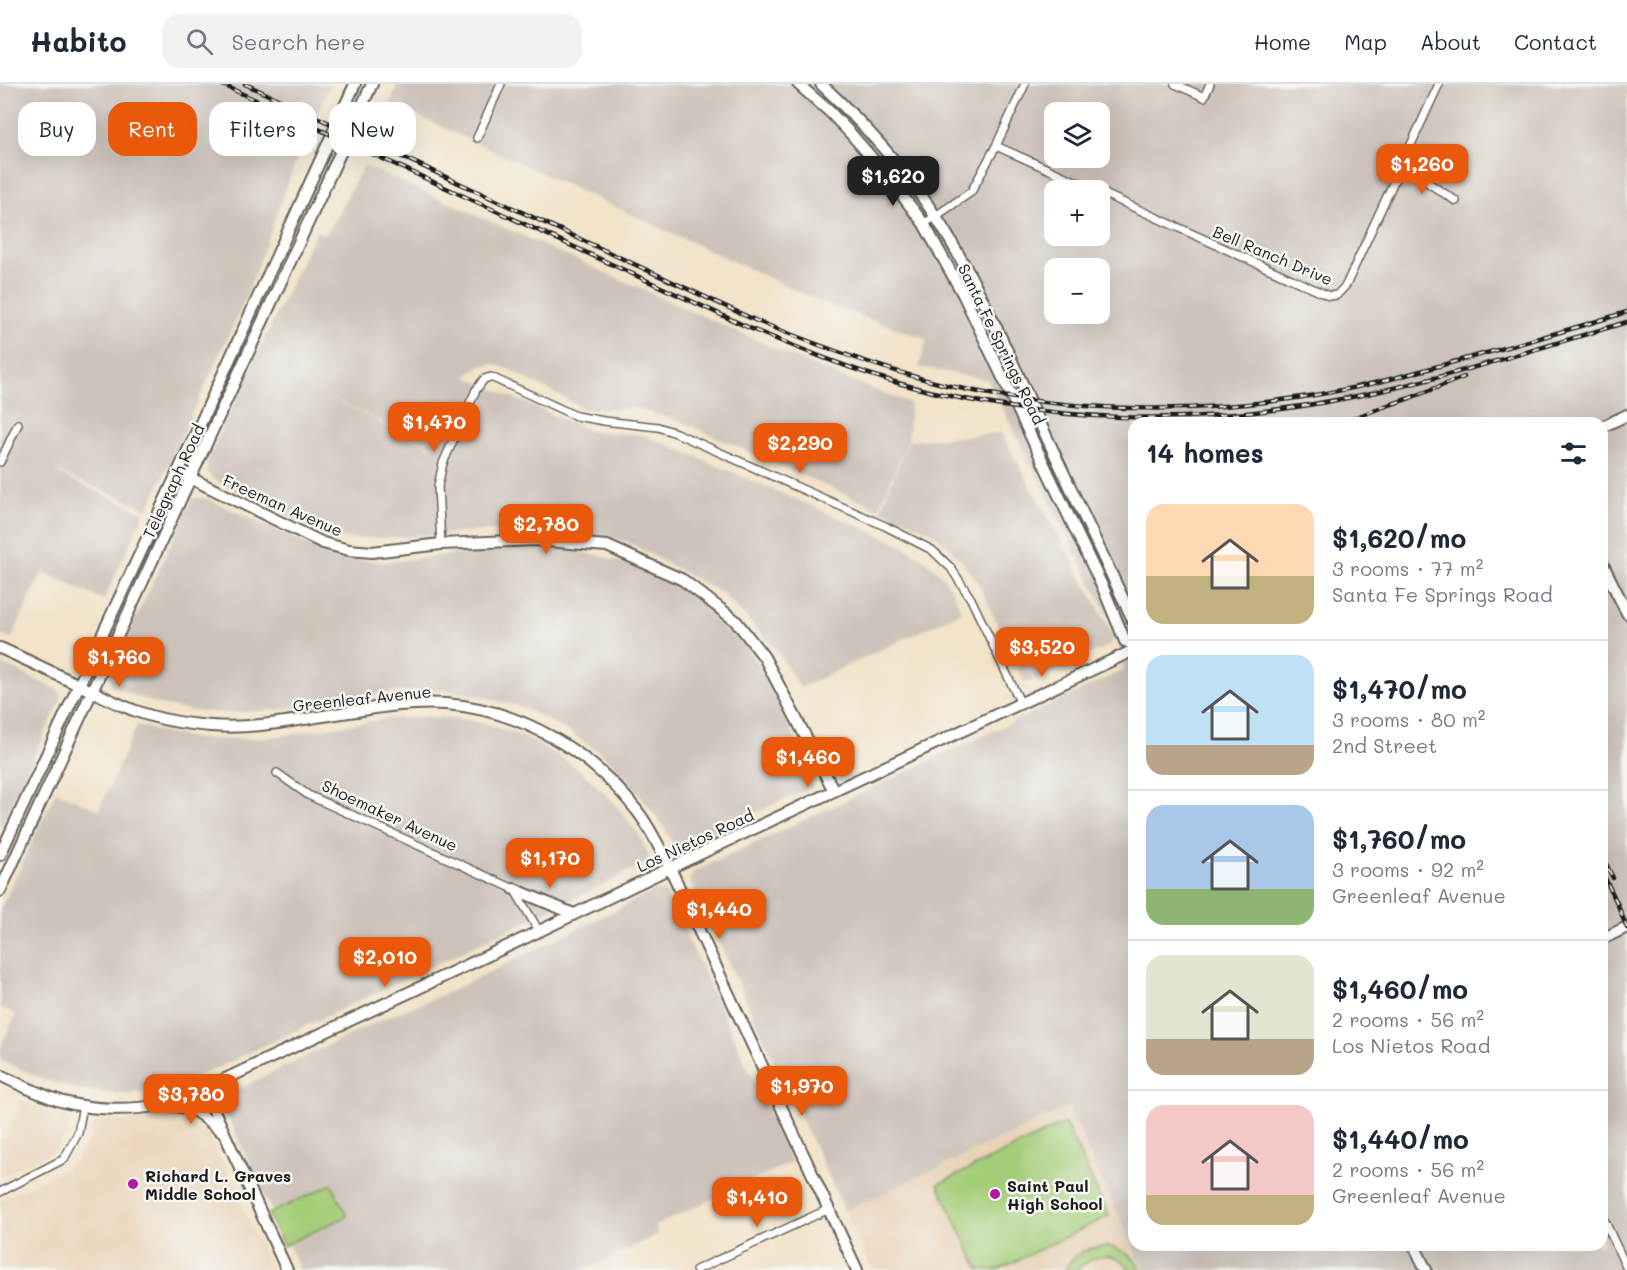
<!DOCTYPE html>
<meta charset="utf-8">
<style>
body{margin:0;font-family:Mali,sans-serif;background:#f2f2f3;color:#1f2937;height:100vh;display:flex;flex-direction:column;font-size:22px;white-space:nowrap}
*{box-sizing:border-box;margin:0}
p{font-size:20px;color:#747a83}
.icon{flex:none;width:33px;height:33px;fill:none;stroke:currentColor;stroke-width:2;stroke-linecap:round;stroke-linejoin:round}
.map{position:relative;flex:1;overflow:hidden}
.panel{position:absolute;left:1128px;top:333px;width:480px;height:834px;display:flex;flex-direction:column;background:#fff;border-radius:18px;box-shadow:0 6px 24px #0002}
.panel>*{flex:none}
.guide{position:absolute;left:18px;top:18px;width:570px;height:54px;display:flex;gap:12px}
.buttons{position:absolute;left:1044px;top:18px;display:grid;gap:12px}
.buttons a{display:grid;place-items:center;width:66px;height:66px;border-radius:12px;background:#fff;box-shadow:0 6px 24px #0002;font-size:30px}
.price{position:absolute;translate:-50% -51px;padding:0 14px;border-radius:12px;background:#ea580c;color:#fff;font-size:20px;line-height:39px;filter:drop-shadow(0 2px 3px #0008)}
.price::after{content:'';position:absolute;left:50%;top:36px;width:18px;height:14px;margin-left:-9px;background:inherit;clip-path:polygon(0 0,100% 0,50% 100%)}
.price.current{background:#222;color:#fff}
ul{padding:0;list-style:none}
li{display:flex;align-items:center;gap:18px;height:150px;padding:0 18px}
li+li{border-top:2px solid #e0e1e3}
li span{display:grid;place-items:center;flex:none;width:168px;height:120px;border-radius:18px;color:#555}
li>.icon{margin-inline-start:auto}
span .icon{width:72px;height:72px;fill:#fffc;stroke-width:1}
li b{font-size:26px}
h2{display:flex;justify-content:space-between;align-items:center;height:72px;padding:0 18px;font-size:26px}
.tag{padding:0 21px;border-radius:18px;background:#fff;box-shadow:0 6px 24px #0002;font-size:21px;line-height:54px}
.tag.current{background:#ea580c;color:#fff}
header{display:flex;align-items:center;gap:36px;box-sizing:border-box;height:84px;padding:0 30px;background:#fff;border-bottom:2px solid #e0e1e3}
header strong{font-size:28px}
nav{display:flex;gap:33px;margin-inline-start:auto;font-size:21px}
.search{width:420px;height:54px;background:#f2f2f3;display:flex;align-items:center;gap:15px;box-sizing:border-box;padding:0 21px;border-radius:18px;color:#747a83;font-size:22px}
.map>svg:first-child{display:block}
</style>
<header>
<strong>Habito</strong>
<div class="search"><svg class="icon" aria-label="search" viewBox="0 0 24 24"><circle cx="10" cy="10" r="6"/><path d="M15 15l6 6"/></svg>Search here</div>
<nav><a>Home</a><a>Map</a><a>About</a><a>Contact</a></nav>
</header>
<div class="map">
<svg width="1627" height="1186" viewBox="0 0 1627 1186">
<rect width="100%" height="100%" fill="#f6f6f2"/>
<filter id="ink" filterUnits="userSpaceOnUse"><feTurbulence type="fractalNoise" baseFrequency=".0167" numOctaves="2"/><feDisplacementMap in="SourceGraphic" scale="12" xChannelSelector="R" yChannelSelector="G"/><feConvolveMatrix kernelMatrix="1 2 1 2 8 2 1 2 1" color-interpolation-filters="sRGB"/></filter>
<filter id="wash" filterUnits="userSpaceOnUse"><feTurbulence type="fractalNoise" baseFrequency=".008" numOctaves="4" result="noise"/><feDisplacementMap in="SourceGraphic" scale="24" xChannelSelector="R" yChannelSelector="G"/><feGaussianBlur stdDeviation="1.35" result="paint"/><feColorMatrix in="noise" values="0 0 0 0 0 0 0 0 0 0 0 0 0 0 0 0 0 1.4 0 .05"/><feComposite in="paint" operator="in"/></filter>
<g filter="url(#wash)">
<rect width="100%" height="100%" fill="#f2e3c9"/>
<path fill="#e9d3b8" d="M23,1016L42,1025L65,1031L69,1034L70,1040L67,1052L53,1068L0,1092V1053L4,1055Z
M1069,1022L1144,1186H872L845,1127Z
M186,1029L197,1034L205,1042L272,1186H0V1116L67,1084L79,1072L89,1056L94,1039L97,1038L101,1036L132,1037Z"/>
<path fill="#ccc2b9" fill-rule="evenodd" d="M0,0H331L303,58L245,216L148,425L56,387L55,388L144,429L104,516L42,488L11,555L0,550Z
M398,0H1627V1186H1144L1068,1023L845,1127L690,797L693,788L1124,586L1118,551L988,296L919,283L927,255L823,219L390,19ZM1054,28H1100V74H1054ZM1054,106H1100V152H1054ZM1054,184H1100V230H1054ZM1134,339H1602V1161H1134Z
M364,81L816,283L910,319L908,357L878,425L682,338L635,324L585,325L508,285L494,280L480,282L466,293L590,347L645,351L898,459L925,476L943,493L954,510L961,528L800,604L776,565L723,510L628,458L550,442L425,452L351,455L331,453L211,394L207,387V377L316,147L326,151ZM286,292L434,363L456,317L434,365Z
M1001,349L1114,552L1110,561L1030,598L1023,596L979,500L962,478L947,461L930,447L880,426L909,357Z
M193,414H205L314,463L342,474L385,478L516,463H555L602,472L641,485L689,509L718,532L746,562L764,589L792,648L810,680L817,693L813,702L681,764L671,757L662,740L623,689L602,670L558,641L523,624L481,612L437,606L398,607L285,625L229,629L193,627L161,621L133,611L111,600L109,590Z
M0,579L58,606L61,611V616L32,676L0,746Z
M423,633L455,634L489,640L531,656L557,671L580,686L611,715L638,749L649,772L648,778L578,813L213,986L174,1001L156,1006L127,1010L83,1007L44,996L0,976V965L16,930L0,923V826L56,707L99,726L137,641L169,650L194,654L219,655L266,654L386,635Z
M656,806L667,810L792,1078L655,1142L658,1150L601,1179L600,1178L583,1186H300L288,1161L349,1132L333,1098L272,1127L223,1023L222,1016L224,1012L382,935L449,908Z"/>
<path fill="#a4cd78" stroke="#60744a" stroke-width="1.5" d="M1065,1039L1109,1132L998,1186H979L938,1100Z
M332,1100L347,1132L283,1162L268,1130Z
M1107,1162C1122,1165 1134,1171 1141,1186H1131C1114,1166 1094,1170 1077,1186H1065C1072,1169 1090,1163 1107,1162Z"/>
</g>
<g filter="url(#ink)">
<g fill="none" stroke-linecap="round" stroke-linejoin="round">
<g stroke="#676259" stroke-width="10">
<path id="street" d="M1175,0L1204,13L1210,0
M477,54L501,0
M996,62L1095,106
M1402,82L1456,117
M1100,108L1329,212L1337,211L1346,201L1439,0
M924,140L971,108L996,62L1025,0
M0,378L18,340
M441,460L438,402L443,379L476,306L484,295L491,293L576,332L604,337L658,343L676,349L885,442L932,466L951,484L971,515L1021,620
M277,689L308,711L514,805L539,847
M0,1108L64,1075L78,1049L83,1021
M1602,1131L1627,1185
M696,1186L829,1125"/>
</g>
<g stroke="#676259" stroke-width="14">
<path id="secondary" d="M798,0L830,28L851,50L885,89L924,140L963,210L1104,506L1125,557L1134,561
M821,0C863,39 902,82 934,130C976,195 1007,266 1039,337C1070,404 1102,471 1134,538
M1602,343L1627,331
M178,388L323,459L349,466L372,468L441,460L535,456L607,462L683,496L736,537L764,573L834,707
M1602,479L1627,529
M0,564C32,578 63,594 94,608C108,615 122,622 136,627C160,636 186,640 211,642C256,646 310,633 356,627C385,622 416,618 446,620C522,626 592,668 638,728C651,745 660,765 670,784L857,1186
M514,805L574,830
M1602,855L1627,843
M0,991C21,1001 42,1012 64,1018C94,1026 129,1027 160,1021C175,1018 190,1010 204,1005L527,853L670,784L1134,566
M204,1005L287,1186
M165,1021C197,1023 198,1029 222,1048
M1414,1161L1426,1186"/>
</g>
<g stroke="#676259" stroke-width="14">
<path id="primary" d="M0,771L203,334L355,0
M0,807L372,0"/>
</g>
<use href="#street" stroke="#fff" stroke-width="7"/>
<use href="#secondary" stroke="#fff" stroke-width="10"/>
<use href="#primary" stroke="#fff" stroke-width="10"/>
<g stroke="#1c1c1c" stroke-width="4.5">
<path id="rail" d="M221,0L754,246C801,265 849,285 898,299C1044,340 1199,344 1347,314C1442,296 1535,265 1627,238
M245,0L757,237C819,262 881,285 946,301C1076,331 1216,332 1347,305C1384,298 1420,287 1457,277C1514,262 1571,245 1627,228
M1354,334L1383,323L1410,314L1464,293
M1602,772L1613,794
M1602,788L1617,819L1627,844"/>
</g>
<use href="#rail" stroke="#f6f6f2" stroke-width="2" stroke-dasharray="7" stroke-linecap="butt"/>
</g>
</g>
<g fill="#b5179e" stroke="#f6f6f2" stroke-width="2">
<circle cx="133" cy="1100" r="6"/>
<circle cx="995" cy="1110" r="6"/>
</g>
<g text-anchor="middle" dominant-baseline="central" stroke-width="5" stroke-linejoin="round" paint-order="stroke">
<g font-size="16" fill="#1c1c1c" stroke="#f6f6f2">
<text transform="translate(1273 171) rotate(23)">Bell Ranch Drive</text>
<text transform="translate(1002 260) rotate(64)">Santa Fe Springs Road</text>
<text transform="translate(173 397) rotate(-65)">Telegraph Road</text>
<text transform="translate(283 421) rotate(24)">Freeman Avenue</text>
<text transform="translate(362 614) rotate(-6)">Greenleaf Avenue</text>
<text transform="translate(390 731) rotate(25)">Shoemaker Avenue</text>
<text transform="translate(695 756) rotate(-25)">Los Nietos Road</text>
</g>
<g font-size="16" font-weight="bold" fill="#1c1c1c" stroke="#f6f6f2" text-anchor="start">
<text x="145" y="1091">Richard L. Graves<tspan x="145" dy="18">Middle School</tspan></text>
<text x="1007" y="1101">Saint Paul<tspan x="1007" dy="18">High School</tspan></text>
</g>
</g>
</svg>
<div class="buttons">
<a><svg class="icon" aria-label="layers" viewBox="0 0 24 24"><path d="M12 4l9 5-9 5-9-5zM3 14l9 5 9-5"/></svg></a>
<a>+</a>
<a>−</a>
</div>
<b class="price" style="left:1422px;top:111px">$1,260</b>
<b class="price current" style="left:893px;top:123px">$1,620</b>
<b class="price" style="left:434px;top:369px">$1,470</b>
<b class="price" style="left:800px;top:390px">$2,290</b>
<b class="price" style="left:546px;top:471px">$2,780</b>
<b class="price" style="left:1042px;top:594px">$3,520</b>
<b class="price" style="left:119px;top:604px">$1,760</b>
<b class="price" style="left:808px;top:704px">$1,460</b>
<b class="price" style="left:550px;top:805px">$1,170</b>
<b class="price" style="left:719px;top:856px">$1,440</b>
<b class="price" style="left:385px;top:904px">$2,010</b>
<b class="price" style="left:802px;top:1033px">$1,970</b>
<b class="price" style="left:191px;top:1041px">$3,780</b>
<b class="price" style="left:757px;top:1144px">$1,410</b>
<div class="guide">
<a class="tag">Buy</a>
<a class="tag current">Rent</a>
<a class="tag">Filters</a>
<a class="tag">New</a>
</div>
<section class="panel">
<h2>14 homes<svg class="icon" aria-label="filters" viewBox="0 0 24 24"><path d="M4 7h16M4 17h16"/><circle cx="9" cy="7" r="2"/><circle cx="15" cy="17" r="2"/></svg></h2>
<ul>
<li><span style="background:linear-gradient(#ffd9b3 60%,#c2b280 0)"><svg class="icon" aria-label="home" viewBox="0 0 24 24"><path d="M3 11l9-7 9 7M6 9v11h12V9"/></svg></span><div><b>$1,620/mo</b><p>3 rooms · 77 m²</p><p>Santa Fe Springs Road</p></div></li>
<li><span style="background:linear-gradient(#bfe0f5 75%,#b9a48a 0)"><svg class="icon" aria-label="home" viewBox="0 0 24 24"><path d="M3 11l9-7 9 7M6 9v11h12V9"/></svg></span><div><b>$1,470/mo</b><p>3 rooms · 80 m²</p><p>2nd Street</p></div></li>
<li><span style="background:linear-gradient(#a9c7e8 70%,#8fb573 0)"><svg class="icon" aria-label="home" viewBox="0 0 24 24"><path d="M3 11l9-7 9 7M6 9v11h12V9"/></svg></span><div><b>$1,760/mo</b><p>3 rooms · 92 m²</p><p>Greenleaf Avenue</p></div></li>
<li><span style="background:linear-gradient(#dfe7d0 70%,#b9a48a 0)"><svg class="icon" aria-label="home" viewBox="0 0 24 24"><path d="M3 11l9-7 9 7M6 9v11h12V9"/></svg></span><div><b>$1,460/mo</b><p>2 rooms · 56 m²</p><p>Los Nietos Road</p></div></li>
<li><span style="background:linear-gradient(#f6c9c9 75%,#c2b280 0)"><svg class="icon" aria-label="home" viewBox="0 0 24 24"><path d="M3 11l9-7 9 7M6 9v11h12V9"/></svg></span><div><b>$1,440/mo</b><p>2 rooms · 56 m²</p><p>Greenleaf Avenue</p></div></li>
</ul>
</section>
</div>
